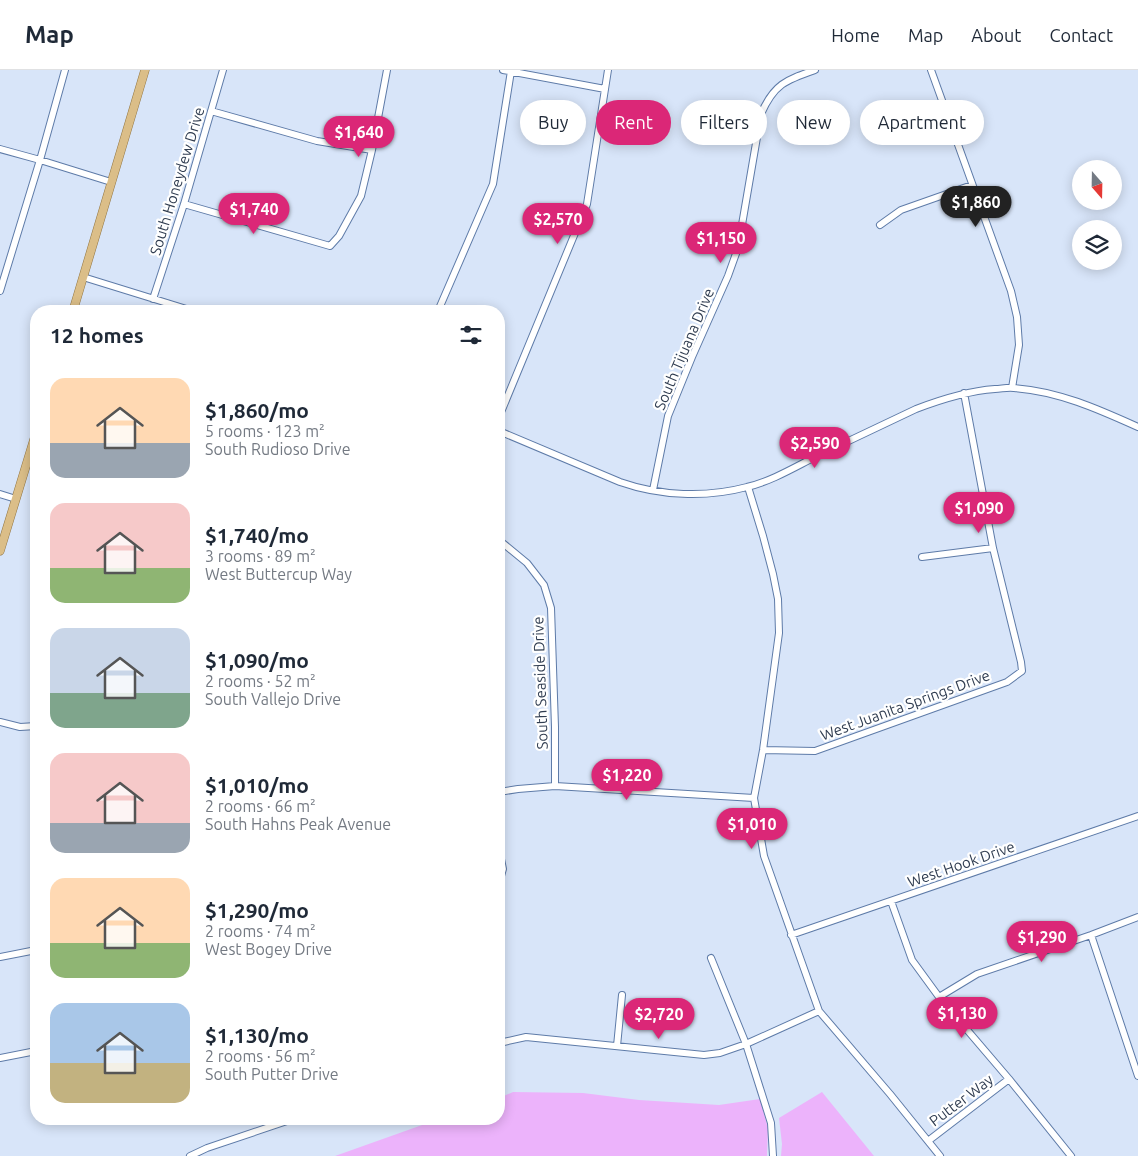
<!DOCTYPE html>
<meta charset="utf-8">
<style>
body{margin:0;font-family:Ubuntu,sans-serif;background:#f6f6f7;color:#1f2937;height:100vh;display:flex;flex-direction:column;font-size:19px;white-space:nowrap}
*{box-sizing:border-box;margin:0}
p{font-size:16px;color:#747a83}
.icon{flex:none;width:28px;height:28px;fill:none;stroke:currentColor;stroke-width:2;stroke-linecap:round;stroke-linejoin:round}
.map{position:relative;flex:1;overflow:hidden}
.side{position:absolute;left:30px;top:235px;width:475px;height:820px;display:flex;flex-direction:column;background:#fff;border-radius:20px;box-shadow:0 2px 12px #0003}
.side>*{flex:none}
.hud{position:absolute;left:520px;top:30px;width:475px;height:45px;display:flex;gap:10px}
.needle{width:32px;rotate:160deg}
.buttons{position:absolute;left:1072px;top:90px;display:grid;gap:10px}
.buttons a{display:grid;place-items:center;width:50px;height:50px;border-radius:50%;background:#fff;box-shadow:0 2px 12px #0003;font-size:25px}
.price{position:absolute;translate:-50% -42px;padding:0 11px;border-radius:18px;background:#db2777;color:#fff;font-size:16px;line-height:32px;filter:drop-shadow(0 1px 2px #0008)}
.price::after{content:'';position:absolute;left:50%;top:30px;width:15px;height:11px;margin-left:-8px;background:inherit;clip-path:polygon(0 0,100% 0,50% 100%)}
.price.active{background:#222;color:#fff}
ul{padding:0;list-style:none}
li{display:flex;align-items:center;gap:15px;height:125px;padding:0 20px}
li span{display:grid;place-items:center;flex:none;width:140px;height:100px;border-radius:15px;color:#555}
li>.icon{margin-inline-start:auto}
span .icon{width:60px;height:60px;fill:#fffc;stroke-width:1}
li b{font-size:21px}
h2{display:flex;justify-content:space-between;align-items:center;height:60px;padding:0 20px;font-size:21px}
.tag{padding:0 18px;border-radius:22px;background:#fff;box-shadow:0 2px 12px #0003;font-size:18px;line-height:45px}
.tag.active{background:#db2777;color:#fff}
header{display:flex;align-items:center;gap:30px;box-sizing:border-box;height:70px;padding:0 25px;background:#fff;border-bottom:1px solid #e0e1e3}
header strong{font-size:24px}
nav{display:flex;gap:28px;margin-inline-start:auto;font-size:18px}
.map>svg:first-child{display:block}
</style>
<header>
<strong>Map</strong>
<nav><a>Home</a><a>Map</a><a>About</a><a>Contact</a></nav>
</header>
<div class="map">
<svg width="1138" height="1086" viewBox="0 0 1138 1086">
<rect width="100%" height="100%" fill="#d8e5f9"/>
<path fill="#ecb3fb" d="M889,34L897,51L885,57L877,40Z
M513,1022L583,1023L639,1030L719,1035L760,1029L768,1058L767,1086H335L439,1049H499V1028Z
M822,1022L874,1086H781L782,1074L779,1048Z"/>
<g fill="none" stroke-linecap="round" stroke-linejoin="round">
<g stroke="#5e7ba8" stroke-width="8">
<path id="minor" d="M503,0L605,19
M931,0L1011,221L1017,247L1019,275L1012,318
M211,41L317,71L372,80
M0,79L40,90L111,112
M184,134L330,176L339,166L361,126L372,80L387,0
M880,155L901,140L972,115
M83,207L193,241
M0,221L40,90L65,0
M153,229L184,134L223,0
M438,241L493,114L511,1
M499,347L587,134L608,0
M499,361L620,412C660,426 706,428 747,417C772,411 795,397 817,386C850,370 883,355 916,339C942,329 967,321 995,319C1001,319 1007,317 1014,318C1058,321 1098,339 1138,357
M748,417L763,466L773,504L778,529L779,563L763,680L754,728L764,786L819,941L890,1024L940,1086
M653,420L668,346L692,287L728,206L738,178L761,44C774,14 786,10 815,0
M0,424L16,429
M499,470L527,493L544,515L551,538L555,657V716
M922,487L993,478
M0,652L20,657L36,656
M763,680L815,681L1007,612L1022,601L1021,592L993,478L964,323
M499,722L518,719L555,716L754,728
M499,779L503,799L499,813
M891,831L912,890L939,927L1009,1009L1071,1086
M791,865L1138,746
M1091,865L1138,1006
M0,887L36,880
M711,888L746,974L771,1053L773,1086
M939,927L977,904L1091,865L1138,847
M499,973L526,967L704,985L720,983L746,974L819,941
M617,976L622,925
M0,988L36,981
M928,1071L1009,1009
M190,1086L207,1078L293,1049"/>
</g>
<g stroke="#907441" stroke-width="9">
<path id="major" d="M73,241L145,0
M0,481L36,363"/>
</g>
<use href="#minor" stroke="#fff" stroke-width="6"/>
<use href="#major" stroke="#dbbe88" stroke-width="8"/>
</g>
<g text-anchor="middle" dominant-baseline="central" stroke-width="4.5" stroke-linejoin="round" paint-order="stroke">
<g font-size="15" fill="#303d51" stroke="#fff">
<text transform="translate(177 111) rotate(-73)">South Honeydew Drive</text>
<text transform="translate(684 279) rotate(-67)">South Tijuana Drive</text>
<text transform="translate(540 613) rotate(-92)">South Seaside Drive</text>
<text transform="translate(905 635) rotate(-20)">West Juanita Springs Drive</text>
<text transform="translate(961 794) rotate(-19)">West Hook Drive</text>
<text transform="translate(961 1030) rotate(-37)">Putter Way</text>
</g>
</g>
</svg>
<div class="buttons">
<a><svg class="needle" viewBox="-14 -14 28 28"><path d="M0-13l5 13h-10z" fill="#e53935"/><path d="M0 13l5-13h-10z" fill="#747a83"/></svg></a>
<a><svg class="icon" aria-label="layers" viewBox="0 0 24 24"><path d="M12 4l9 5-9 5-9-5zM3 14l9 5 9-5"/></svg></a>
</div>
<b class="price" style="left:359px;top:88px">$1,640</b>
<b class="price active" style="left:976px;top:158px">$1,860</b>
<b class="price" style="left:254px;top:165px">$1,740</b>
<b class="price" style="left:558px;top:175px">$2,570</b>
<b class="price" style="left:721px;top:194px">$1,150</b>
<b class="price" style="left:815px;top:399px">$2,590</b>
<b class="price" style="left:979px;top:464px">$1,090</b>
<b class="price" style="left:627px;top:731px">$1,220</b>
<b class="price" style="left:752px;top:780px">$1,010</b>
<b class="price" style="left:1042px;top:893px">$1,290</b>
<b class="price" style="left:962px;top:969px">$1,130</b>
<b class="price" style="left:659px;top:970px">$2,720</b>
<div class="hud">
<a class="tag">Buy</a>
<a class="tag active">Rent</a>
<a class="tag">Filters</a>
<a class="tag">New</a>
<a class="tag">Apartment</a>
</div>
<section class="side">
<h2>12 homes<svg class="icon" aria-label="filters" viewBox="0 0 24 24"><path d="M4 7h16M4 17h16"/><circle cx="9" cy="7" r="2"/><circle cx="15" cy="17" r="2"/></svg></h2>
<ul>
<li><span style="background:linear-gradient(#ffd9b3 65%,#9aa5b1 0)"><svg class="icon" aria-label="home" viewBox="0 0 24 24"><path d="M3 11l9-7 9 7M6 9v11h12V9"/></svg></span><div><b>$1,860/mo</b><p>5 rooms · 123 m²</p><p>South Rudioso Drive</p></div></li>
<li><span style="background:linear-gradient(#f6c9c9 65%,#8fb573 0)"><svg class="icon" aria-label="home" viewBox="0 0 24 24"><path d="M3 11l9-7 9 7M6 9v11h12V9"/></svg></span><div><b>$1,740/mo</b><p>3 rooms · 89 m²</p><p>West Buttercup Way</p></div></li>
<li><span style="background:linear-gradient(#c9d6e8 65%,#7fa58c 0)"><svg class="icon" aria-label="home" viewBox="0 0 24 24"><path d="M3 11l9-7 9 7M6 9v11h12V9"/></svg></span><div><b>$1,090/mo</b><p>2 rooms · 52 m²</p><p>South Vallejo Drive</p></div></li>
<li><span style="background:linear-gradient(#f6c9c9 70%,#9aa5b1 0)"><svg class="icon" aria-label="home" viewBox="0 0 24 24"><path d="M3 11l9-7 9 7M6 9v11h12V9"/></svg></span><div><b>$1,010/mo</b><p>2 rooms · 66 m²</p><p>South Hahns Peak Avenue</p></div></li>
<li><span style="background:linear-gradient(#ffd9b3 65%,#8fb573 0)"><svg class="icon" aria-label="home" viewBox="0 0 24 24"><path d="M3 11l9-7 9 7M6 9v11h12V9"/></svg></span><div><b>$1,290/mo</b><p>2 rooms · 74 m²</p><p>West Bogey Drive</p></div></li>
<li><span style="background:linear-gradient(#a9c7e8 60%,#c2b280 0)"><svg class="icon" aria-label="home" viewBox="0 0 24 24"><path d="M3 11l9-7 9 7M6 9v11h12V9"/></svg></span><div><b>$1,130/mo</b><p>2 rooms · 56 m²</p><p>South Putter Drive</p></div></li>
</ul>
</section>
</div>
